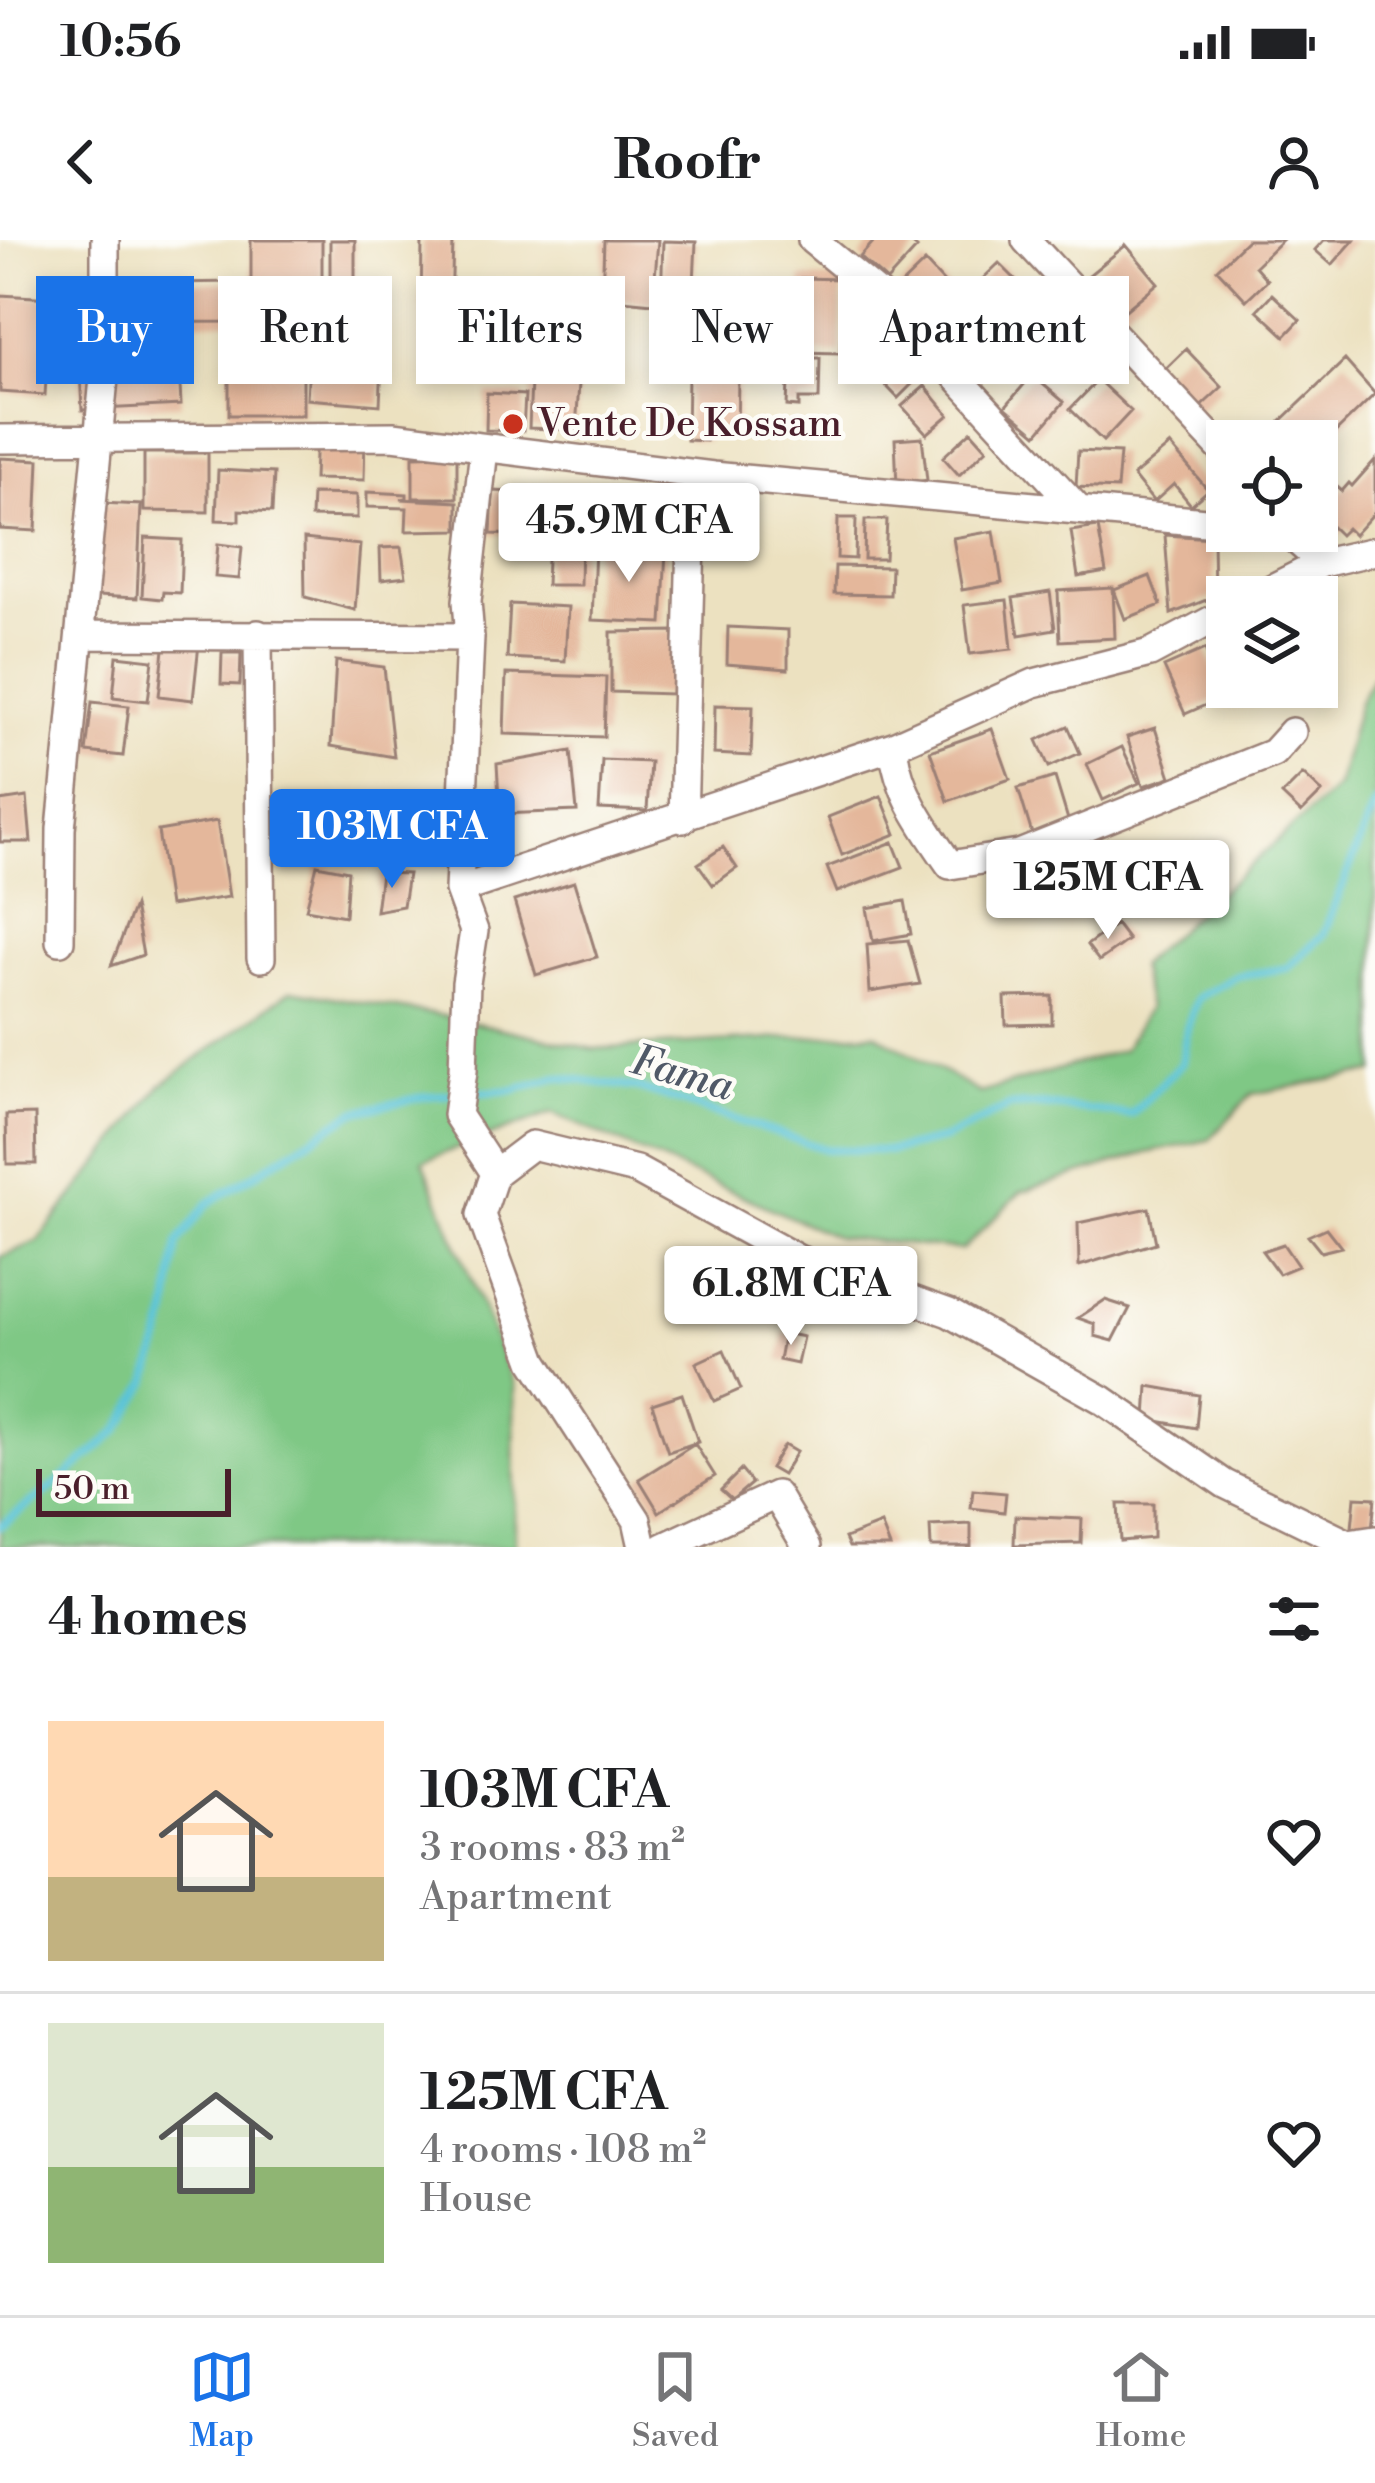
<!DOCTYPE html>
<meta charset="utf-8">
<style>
body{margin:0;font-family:"Libre Bodoni",serif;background:#f2f2f2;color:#202124;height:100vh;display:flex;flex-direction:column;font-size:45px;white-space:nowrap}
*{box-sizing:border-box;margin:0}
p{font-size:39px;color:#757577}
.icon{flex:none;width:66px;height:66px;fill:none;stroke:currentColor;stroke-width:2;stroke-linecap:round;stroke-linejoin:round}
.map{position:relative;height:1307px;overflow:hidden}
.details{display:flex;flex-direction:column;background:#fff;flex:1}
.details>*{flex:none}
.hud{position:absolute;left:36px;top:36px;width:1305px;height:108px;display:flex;gap:24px}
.controls{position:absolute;left:1206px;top:180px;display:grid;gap:24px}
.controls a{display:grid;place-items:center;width:132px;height:132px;border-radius:0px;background:#fff;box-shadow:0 6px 18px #0003;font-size:60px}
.scale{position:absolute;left:36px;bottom:30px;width:195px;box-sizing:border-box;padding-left:12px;border:6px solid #4a1f2b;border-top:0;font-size:33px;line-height:42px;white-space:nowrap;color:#4a1f2b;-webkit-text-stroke:9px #fdfcf7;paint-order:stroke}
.price{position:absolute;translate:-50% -102px;padding:0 27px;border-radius:12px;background:#fff;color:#222;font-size:39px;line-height:78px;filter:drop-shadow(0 3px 6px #0008)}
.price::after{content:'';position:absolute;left:50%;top:72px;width:36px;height:27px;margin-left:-18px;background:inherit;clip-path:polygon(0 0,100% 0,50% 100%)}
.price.current{background:#1a73e8;color:#fff}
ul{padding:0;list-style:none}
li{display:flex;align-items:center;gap:36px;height:300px;padding:0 48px}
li+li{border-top:3px solid #e0e0e0}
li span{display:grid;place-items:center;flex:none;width:336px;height:240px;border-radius:0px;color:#555}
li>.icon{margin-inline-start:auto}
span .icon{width:144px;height:144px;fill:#fffc;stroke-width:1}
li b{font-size:51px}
h2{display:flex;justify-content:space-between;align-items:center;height:144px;padding:0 48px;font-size:51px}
.pill{padding:0 42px;border-radius:0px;background:#fff;box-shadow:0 6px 18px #0003;font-size:42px;line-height:108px}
.pill.current{background:#1a73e8;color:#fff}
.status{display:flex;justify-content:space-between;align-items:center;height:84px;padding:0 60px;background:#fff;direction:ltr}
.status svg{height:33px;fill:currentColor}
header{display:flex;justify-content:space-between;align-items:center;height:156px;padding:0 48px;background:#fff;font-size:54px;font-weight:700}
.tab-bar{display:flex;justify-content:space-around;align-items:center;height:168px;border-top:3px solid #e0e0e0;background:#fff;font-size:33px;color:#757577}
.tab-bar a{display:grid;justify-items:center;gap:6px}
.tab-bar .current{color:#1a73e8}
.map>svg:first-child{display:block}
</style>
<div class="status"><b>10:56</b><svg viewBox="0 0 49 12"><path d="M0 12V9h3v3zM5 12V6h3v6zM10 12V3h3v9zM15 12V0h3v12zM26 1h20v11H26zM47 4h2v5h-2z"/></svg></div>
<header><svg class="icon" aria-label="back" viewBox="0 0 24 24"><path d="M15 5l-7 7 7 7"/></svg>Roofr<svg class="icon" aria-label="person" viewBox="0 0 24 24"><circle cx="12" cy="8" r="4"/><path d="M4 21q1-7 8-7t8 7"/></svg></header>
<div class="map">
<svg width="1375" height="1307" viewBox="0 0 1375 1307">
<rect width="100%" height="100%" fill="#fdfcf7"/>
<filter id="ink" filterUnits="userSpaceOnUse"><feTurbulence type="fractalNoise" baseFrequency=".00833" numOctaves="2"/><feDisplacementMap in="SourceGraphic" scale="24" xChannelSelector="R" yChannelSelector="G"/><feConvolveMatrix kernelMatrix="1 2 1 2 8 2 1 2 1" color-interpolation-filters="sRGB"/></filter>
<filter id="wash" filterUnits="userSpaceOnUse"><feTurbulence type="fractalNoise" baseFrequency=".004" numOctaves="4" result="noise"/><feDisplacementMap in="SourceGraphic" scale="48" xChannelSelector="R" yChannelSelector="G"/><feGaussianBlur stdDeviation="2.7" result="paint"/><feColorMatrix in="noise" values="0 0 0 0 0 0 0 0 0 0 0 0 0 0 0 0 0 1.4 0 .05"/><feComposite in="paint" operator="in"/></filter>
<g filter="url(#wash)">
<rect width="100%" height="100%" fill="#ece1c0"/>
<path fill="#7fc885" stroke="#647458" stroke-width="3" d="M1375,433V832L1252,854L1209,900L1147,913L1021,952L962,1010L836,997L552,873L423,921L514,1146L515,1307H0V1017L37,1002L160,846L291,750L443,776L594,809L875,793L980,853L1123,810L1148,768L1139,725L1337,547L1359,462Z"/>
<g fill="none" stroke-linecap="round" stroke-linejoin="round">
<path stroke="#5bc4d7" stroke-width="8" d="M0,1286L53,1247L118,1191L148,1142L168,1074L178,1003L207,964L354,872L427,856L514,850L557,837L638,848L825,909L891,911L944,899L1010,866L1042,865L1131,875L1182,823L1187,788L1197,758L1237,736L1287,728L1323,695L1375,563"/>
</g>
<g id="blocks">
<path fill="#e4b79b" d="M251,0H322V48H251Z
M330,0H355V47H330Z
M604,0H658L653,63L602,58Z
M875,0H908L917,8L887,41L860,17Z
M1247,0H1282L1255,26L1267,40L1246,60L1217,29Z
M1324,0H1354L1332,25L1315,10Z
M422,1L453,2L451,68H421Z
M663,1L696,2L693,64L661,62Z
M1126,5L1158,43L1121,74L1089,35Z
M925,22L951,50L921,80L894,52Z
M999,23L1019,43L987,74L967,54Z
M801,38L842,39L840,113L798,112V91H793L795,56L801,57Z
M237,42V82L96,83L95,44Z
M246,51L292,52L291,107H246Z
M1272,54L1300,80L1285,96L1257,70Z
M0,55L51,58L45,155L0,152Z
M956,56L986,86L964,108L935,77Z
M1028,66L1066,104L1039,130L1001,92Z
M311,86L383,100L380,165L307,159Z
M177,87L181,165L82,170L78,92Z
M485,92L525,94L523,141L483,139Z
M894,99L925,131L898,158L867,126Z
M543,100L598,102L597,130L542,128Z
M1186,109L1222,147L1195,172L1159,135Z
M229,112H303V175H229Z
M789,118H820L819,159H799V167L787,166Z
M1345,120L1375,154L1317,210V201H1291L1276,186Z
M688,135L738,137L737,196L707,195L706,201L687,200Z
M1032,135L1064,162L1037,194L1005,167Z
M1098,140L1131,171L1103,201L1070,169Z
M531,141L579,143L576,190L529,188Z
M925,146L949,175L927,194L902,166Z
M487,153L525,155L523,191L486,190Z
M971,191L987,209L959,235L943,217Z
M316,192L365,194L364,240L314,239Z
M922,197L927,240L897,246L895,199Z
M1170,205L1208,250L1191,265L1174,244L1154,262L1133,236Z
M1078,211L1120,213L1117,249L1076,247Z
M144,213H208V272L144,271Z
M457,215V258H413V216Z
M0,218L39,220L36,291L0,289Z
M1375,220V272L1354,295L1347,288L1340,295L1332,287L1324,295L1317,289V234L1320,231L1342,251L1349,243L1352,246Z
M218,230L274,233L272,272L239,270V281L216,280Z
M493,251L550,254L548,295L581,296L580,345H546L548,296L491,294Z
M367,252L407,254V258L401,259L458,262V290L406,291L407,268L367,267Z
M312,254L357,255V278L311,277Z
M80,262L141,265L137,358L76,355Z
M838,278H856L855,319L837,318Z
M865,280H887L885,319H864Z
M1098,287L1106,332L1078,337L1071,291Z
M994,291L1002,343L962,350L953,298Z
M1165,295L1213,298L1214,357L1171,374Z
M145,298L182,300L180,353L163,352L162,359L142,357Z
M304,299L360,305L355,370L305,357Z
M218,304L242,307L239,339L215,337Z
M401,307L406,337L381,340L380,308Z
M595,308L666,311L662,383L592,380Z
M835,326L891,327L890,355L834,354Z
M1150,336L1161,365L1125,379L1114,350Z
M1113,348L1115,398L1060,401L1058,351Z
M1050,352L1055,389L1019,395L1013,358Z
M1007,360L1012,409L970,414L964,365Z
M510,364L568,367L565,421L507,418Z
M167,381L201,385L193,460L159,456Z
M728,387L788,390V429L727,424Z
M674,391L672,454L611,452V392Z
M1205,409L1226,456L1185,474L1164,427Z
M222,413H241L240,445L221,444Z
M117,416L153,420L148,461L113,457Z
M336,421L384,427L394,517L331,506Z
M506,434L606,437L604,497L504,494Z
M92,462L129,466L123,516L86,512Z
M715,465L753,466L751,516L714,514Z
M1068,486L1080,513L1049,527L1037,500Z
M1155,488L1171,537L1143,546L1127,497Z
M992,489L1010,539L948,561L930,511Z
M1122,507L1139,543L1103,560L1087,524Z
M571,511L577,571L500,574L497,524Z
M602,520L650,522L647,571L599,569Z
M1303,534L1322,552L1301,573L1282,555Z
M1055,537L1069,583L1032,594L1018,548Z
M881,556L896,594L842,615L828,577Z
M27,557L31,602H0V561Z
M217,581L229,657L169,666L158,591Z
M893,602L903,627L837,652L827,627Z
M1167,606L1185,640L1149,658L1131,624Z
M723,607L737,628L713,645L698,624Z
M317,625L348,631L345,676L306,669Z
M381,633L408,634L403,666L376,671Z
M574,642L597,717L536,735L514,661Z
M905,661L911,694L873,701L867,668Z
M134,666L143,715L111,726Z
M1116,684L1128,700L1099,721L1087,705Z
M908,700L920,744L870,752L867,704Z
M1052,756V784L1006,785L1005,757Z
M35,874L36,924H7L6,875Z
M1149,968L1156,1003L1079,1026L1078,983Z
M1326,988L1341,1007L1321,1012L1308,996Z
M1283,1004L1298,1026L1279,1034L1262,1011Z
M1105,1060L1130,1068L1113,1101L1095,1096V1084L1078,1078Z
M784,1093L803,1097L797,1124L779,1120Z
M724,1110L741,1149L714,1161L696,1123Z
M1148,1146L1199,1155L1196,1188L1146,1179Z
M682,1154L698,1202L668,1212L652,1164Z
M695,1204L715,1236L659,1272L639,1239Z
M784,1205L796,1212L782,1235L770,1228Z
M741,1230L752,1243L732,1260L721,1250Z
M973,1250L1006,1253L1004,1272L971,1268Z
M1355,1257L1375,1258L1372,1290L1352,1288Z
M1118,1264H1153V1298L1120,1301Z
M1015,1276L1082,1279L1081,1303L1014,1305Z
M881,1284L890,1307H849L845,1298Z
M971,1284V1307H931L930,1286Z"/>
</g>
</g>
<g filter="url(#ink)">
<use href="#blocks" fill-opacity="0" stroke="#9b8076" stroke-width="3"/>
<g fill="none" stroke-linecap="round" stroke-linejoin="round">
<g stroke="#9b8076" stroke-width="32">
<path id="street" d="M812,0L888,62L1079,270
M1026,0L1227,215
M0,199L393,196L713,236L1227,284
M484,209L467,361L470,397L459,650L474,691L466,743L463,831L457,875L495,933L481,975L534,1121L637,1280L643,1307
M1286,291L1322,323
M1255,357L1322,323L1375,311
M1227,372L1150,413L1034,443L893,506C898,553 924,587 950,625L1019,614L1273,513L1292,492
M258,394L261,718
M80,395L470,397
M683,579L691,301L713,236
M459,650L893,506
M60,701L61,589L105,128V0
M495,933L532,905L636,930L798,1019L949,1073L1103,1160L1225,1244L1348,1304L1375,1300
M664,1307L776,1255L807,1307"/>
</g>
<use href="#street" stroke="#fff" stroke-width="27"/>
</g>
</g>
<circle fill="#c8321e" stroke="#fdfcf7" stroke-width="4.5" cx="513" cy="184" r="12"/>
<g text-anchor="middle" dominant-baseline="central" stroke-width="9" stroke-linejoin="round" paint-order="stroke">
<g font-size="39" fill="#4a1f2b" stroke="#fdfcf7" text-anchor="start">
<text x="537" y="184">Vente De Kossam</text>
</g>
<g font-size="42" font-style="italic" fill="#505967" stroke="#fdfcf7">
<text transform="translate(682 834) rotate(16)">Fama</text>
</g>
</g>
</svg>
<div class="controls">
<a><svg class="icon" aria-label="locate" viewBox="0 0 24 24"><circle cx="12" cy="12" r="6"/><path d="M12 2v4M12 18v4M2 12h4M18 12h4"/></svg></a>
<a><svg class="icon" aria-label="layers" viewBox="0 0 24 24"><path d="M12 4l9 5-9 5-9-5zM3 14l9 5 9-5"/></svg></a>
</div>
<div class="scale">50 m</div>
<b class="price" style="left:629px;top:345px">45.9M CFA</b>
<b class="price current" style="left:392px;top:651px">103M CFA</b>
<b class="price" style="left:1108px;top:702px">125M CFA</b>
<b class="price" style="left:791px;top:1108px">61.8M CFA</b>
<div class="hud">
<a class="pill current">Buy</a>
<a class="pill">Rent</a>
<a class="pill">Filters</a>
<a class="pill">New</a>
<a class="pill">Apartment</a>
</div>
</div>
<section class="details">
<h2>4 homes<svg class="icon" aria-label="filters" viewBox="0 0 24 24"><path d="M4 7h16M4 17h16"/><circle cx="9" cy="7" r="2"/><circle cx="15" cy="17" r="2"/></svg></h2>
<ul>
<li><span style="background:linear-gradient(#ffd9b3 65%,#c2b280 0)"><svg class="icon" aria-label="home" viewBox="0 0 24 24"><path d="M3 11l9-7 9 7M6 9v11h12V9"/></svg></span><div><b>103M CFA</b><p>3 rooms · 83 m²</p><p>Apartment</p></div><svg class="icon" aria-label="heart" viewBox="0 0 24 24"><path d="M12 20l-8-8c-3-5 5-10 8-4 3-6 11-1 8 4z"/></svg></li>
<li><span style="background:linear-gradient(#dfe7d0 60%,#8fb573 0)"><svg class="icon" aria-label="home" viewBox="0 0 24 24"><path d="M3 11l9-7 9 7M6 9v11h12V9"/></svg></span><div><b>125M CFA</b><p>4 rooms · 108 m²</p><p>House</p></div><svg class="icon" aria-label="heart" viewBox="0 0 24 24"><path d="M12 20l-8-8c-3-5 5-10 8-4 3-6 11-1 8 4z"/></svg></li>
</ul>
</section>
<nav class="tab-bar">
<a class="current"><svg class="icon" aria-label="map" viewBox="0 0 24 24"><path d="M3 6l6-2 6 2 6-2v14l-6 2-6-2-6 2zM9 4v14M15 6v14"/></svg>Map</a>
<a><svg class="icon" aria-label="saved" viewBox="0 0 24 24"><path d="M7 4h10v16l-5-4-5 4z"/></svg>Saved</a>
<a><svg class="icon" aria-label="home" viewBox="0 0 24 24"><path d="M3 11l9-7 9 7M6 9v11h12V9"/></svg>Home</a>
</nav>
